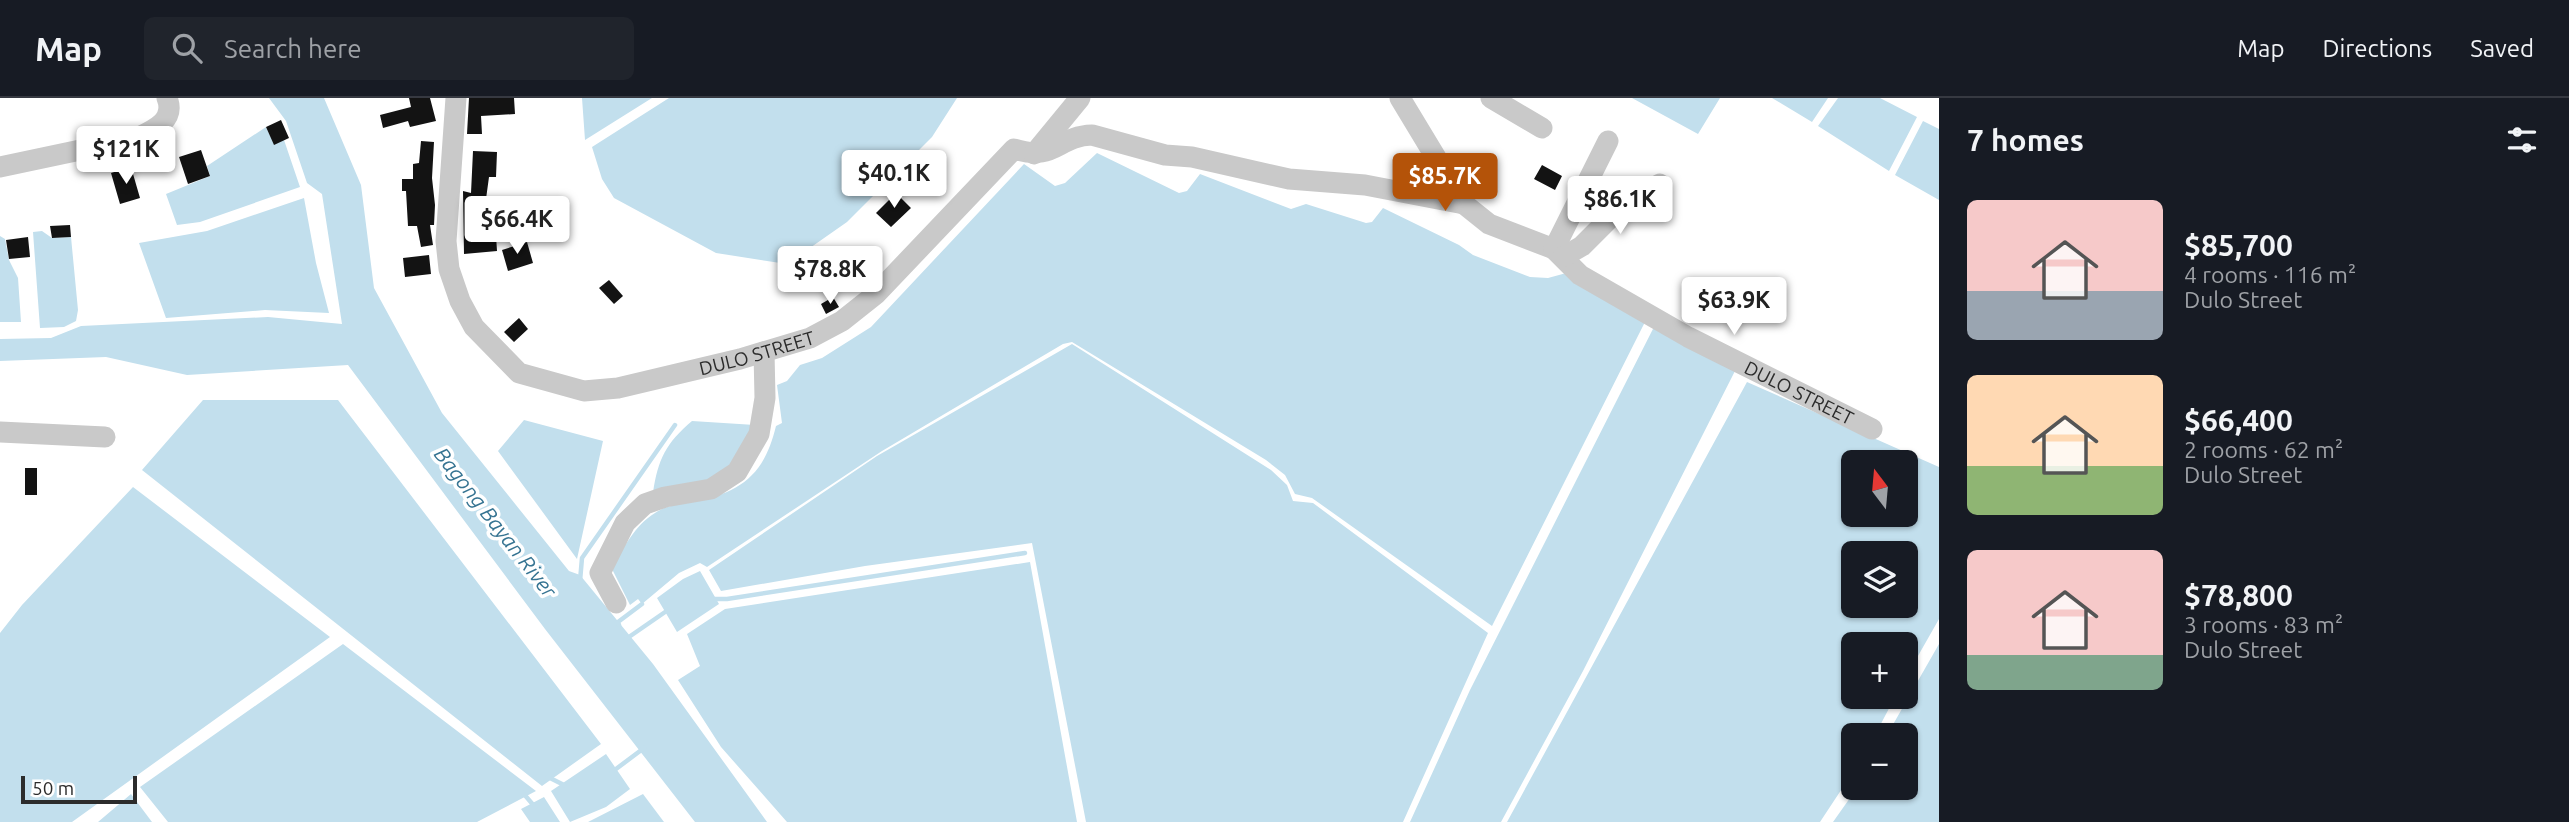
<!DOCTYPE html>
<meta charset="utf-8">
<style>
body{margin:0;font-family:Ubuntu,sans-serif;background:#20242c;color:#f1f3f6;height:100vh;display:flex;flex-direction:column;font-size:26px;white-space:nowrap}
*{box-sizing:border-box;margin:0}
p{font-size:23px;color:#9ea1a6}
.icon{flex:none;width:38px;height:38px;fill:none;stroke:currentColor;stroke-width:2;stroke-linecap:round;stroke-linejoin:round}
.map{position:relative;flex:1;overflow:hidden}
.details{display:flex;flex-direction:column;background:#171b24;width:630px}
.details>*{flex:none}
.needle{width:46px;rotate:344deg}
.tools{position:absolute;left:1841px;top:352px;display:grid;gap:14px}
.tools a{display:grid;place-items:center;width:77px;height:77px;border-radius:10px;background:#171b24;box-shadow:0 2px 5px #0004;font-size:35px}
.scale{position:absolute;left:21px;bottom:18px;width:116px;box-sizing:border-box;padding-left:7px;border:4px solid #2c2c2c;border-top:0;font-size:19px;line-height:24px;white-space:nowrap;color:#2c2c2c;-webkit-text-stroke:5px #fff;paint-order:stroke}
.price{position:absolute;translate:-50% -60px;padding:0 16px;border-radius:7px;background:#fff;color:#222;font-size:23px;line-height:46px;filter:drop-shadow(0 2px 4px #0008)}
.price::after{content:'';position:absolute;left:50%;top:42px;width:21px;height:16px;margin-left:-10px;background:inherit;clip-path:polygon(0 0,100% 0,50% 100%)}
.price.active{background:#b45309;color:#fff}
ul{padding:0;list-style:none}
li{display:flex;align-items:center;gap:21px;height:175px;padding:0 28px}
li span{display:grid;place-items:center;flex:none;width:196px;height:140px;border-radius:10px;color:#555}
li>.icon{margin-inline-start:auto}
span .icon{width:84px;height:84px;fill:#fffc;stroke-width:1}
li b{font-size:30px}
h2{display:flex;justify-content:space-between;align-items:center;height:84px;padding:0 28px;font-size:30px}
header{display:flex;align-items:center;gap:42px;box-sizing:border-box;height:98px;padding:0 35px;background:#171b24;border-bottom:2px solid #363941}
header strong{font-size:33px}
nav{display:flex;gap:38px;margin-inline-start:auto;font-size:24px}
.search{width:490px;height:63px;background:#20242c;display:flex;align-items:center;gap:18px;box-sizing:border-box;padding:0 24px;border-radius:10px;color:#9ea1a6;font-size:26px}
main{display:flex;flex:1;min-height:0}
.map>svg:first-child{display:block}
</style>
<header>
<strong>Map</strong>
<div class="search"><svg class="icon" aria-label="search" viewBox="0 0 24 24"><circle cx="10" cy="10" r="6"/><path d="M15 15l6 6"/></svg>Search here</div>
<nav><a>Map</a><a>Directions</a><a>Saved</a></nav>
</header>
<main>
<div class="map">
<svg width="1939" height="724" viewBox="0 0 1939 724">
<rect width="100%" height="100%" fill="#fff"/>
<path fill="#c2dfed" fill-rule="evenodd" d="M269,0H324L361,87L374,190L442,315L569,473L580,477L653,566L767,724H695L545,531L348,267L187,277L106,259L0,263V241L51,240L81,228L268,219L342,226L322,96L307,85L286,23Z
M582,0H652L585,42Z
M669,0H957L932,39L847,124L787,166L716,155L614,100L602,81L592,49Z
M1632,0H1720L1698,36Z
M1772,0H1828L1812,24Z
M1838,0H1880L1917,19L1889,73L1818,28Z
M1923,23L1939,31V102L1895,77Z
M266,29L274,46L284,42L300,89L200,124L177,127L166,96L210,78L207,68Z
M1097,55L1179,95L1187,93L1200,76L1291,111L1306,106L1366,125L1372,124L1383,110L1459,147L1473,157L1530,179L1548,180L1570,174L1648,218L1492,528L1312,400L1295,396L1285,377L1266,362L1072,244L1063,246L882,353L707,469L700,465L679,475L642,506L638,501L630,507L611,469C625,449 634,428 655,415C666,407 678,407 691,404C740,395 764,378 776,328L782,325L777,287L787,283L800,267L822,260L871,229L1024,66L1055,88L1065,85Z
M304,100L316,165L329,215L265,212L166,220L139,145L207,133Z
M42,133L52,140L71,139L78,212L76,223L64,229L40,230L33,134Z
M0,138L5,141L9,162L18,180L21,224H0Z
M1657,223L1736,271L1583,573L1501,724H1410L1470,592Z
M1072,246L1271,372L1287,387L1293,403L1313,405L1488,535L1403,724H1086L1032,445L865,468L721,493L709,472L877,358Z
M1747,284L1939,369V521L1906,579V546H1853V598L1895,599L1875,637H1853V674L1820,724H1507ZM1853,364H1906V416H1853ZM1853,455H1906V508H1853Z
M203,302H338L601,646L542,688L142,372Z
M524,322L603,343L577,461L498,353Z
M692,323L755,327L730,374L708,385L653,395C658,361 666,345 692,323Z
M133,389L330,539L72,724H0V535L22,507Z
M1030,464L1077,724H787L721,649L678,582L700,568L687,536L725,511Z
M700,473L719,506L677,534L657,500L683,481Z
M343,546L536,693L477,724H168L140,689Z
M1939,546V724H1833L1857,690H1906V637H1887Z
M606,656L630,691L606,709L570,724L551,693Z
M131,696L152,724H98Z
M643,696L664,724H588Z
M544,699L560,724H530L521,711Z"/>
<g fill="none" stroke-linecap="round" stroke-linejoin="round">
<path stroke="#c2dfed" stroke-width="4.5" d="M580,483L582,460L675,327
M711,501H727L1025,455
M619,527L618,524L642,506
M626,541L668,512
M612,674L644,650
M548,679L564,687
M523,695L535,709"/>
</g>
<path fill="#131313" d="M409,0H430L436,23L410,29L408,23L383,30L380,17L411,9Z
M469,0H514L515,16L481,18L482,36H467Z
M281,22L289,40L274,47L266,29Z
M421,43L434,44L432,80L435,107L434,127H430L433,147L421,149L417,128H408L406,93H402V81H413V66L419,65Z
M201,52L210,78L188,86L179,59Z
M473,53L497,54L496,79H489L483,123L495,122L497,153L464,156L463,93L471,95Z
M1542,67L1562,78L1555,92L1534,81Z
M131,69L140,100L120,106L111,75Z
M896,95L911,110L891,129L876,115Z
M70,127L71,139L52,140L50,128Z
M28,139L30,159L9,161L6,142Z
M527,144L533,165L508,173L502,152Z
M429,157L431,176L405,179L403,160Z
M609,182L623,198L614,206L599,190Z
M833,199L839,209L826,216L821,206Z
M519,220L528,231L514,244L504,234Z
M25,370H37V397H25Z"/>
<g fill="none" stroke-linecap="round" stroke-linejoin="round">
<g stroke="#c9c9c9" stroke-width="21">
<path id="s1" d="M456,0L446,143L449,171L460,203L474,229L519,275L584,293L618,290L740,261L810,240L842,223L876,196L1014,51C1055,64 1057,38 1092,37L1165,57L1192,59L1289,81L1365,87L1464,106"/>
<path id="s2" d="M1400,0L1464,106L1489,126L1554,151L1580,177L1688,239L1872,331"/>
<path d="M1491,0L1542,30"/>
<path d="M1034,56L1080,0"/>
<path d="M0,69L137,40C154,32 176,22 167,0"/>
<path d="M1554,151L1608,43"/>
<path d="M1563,159L1582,148L1625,105L1660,86"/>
<path d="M0,334L105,339"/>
<path d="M616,505L600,475L625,425L645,406L665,399L711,391L737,374L759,336L765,300L764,254"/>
</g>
</g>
<g text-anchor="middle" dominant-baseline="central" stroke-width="7" stroke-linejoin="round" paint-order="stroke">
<g font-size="19" fill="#2c2c2c" stroke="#fff">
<text stroke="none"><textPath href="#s1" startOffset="544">DULO STREET</textPath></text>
<text stroke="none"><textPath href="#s2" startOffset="511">DULO STREET</textPath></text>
</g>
<g font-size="21" font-style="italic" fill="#367492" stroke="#fff">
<text transform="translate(496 424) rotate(52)">Bagong Bayan River</text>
</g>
</g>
</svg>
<div class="tools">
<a><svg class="needle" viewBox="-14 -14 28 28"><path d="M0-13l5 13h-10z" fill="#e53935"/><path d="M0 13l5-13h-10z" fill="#9ea1a6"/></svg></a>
<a><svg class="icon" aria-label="layers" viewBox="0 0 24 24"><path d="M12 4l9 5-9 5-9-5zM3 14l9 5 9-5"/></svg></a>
<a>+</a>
<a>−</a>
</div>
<div class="scale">50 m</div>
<b class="price" style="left:126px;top:88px">$121K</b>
<b class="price" style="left:894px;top:112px">$40.1K</b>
<b class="price active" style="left:1445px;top:115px">$85.7K</b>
<b class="price" style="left:1620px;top:138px">$86.1K</b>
<b class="price" style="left:517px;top:158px">$66.4K</b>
<b class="price" style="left:830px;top:208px">$78.8K</b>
<b class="price" style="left:1734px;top:239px">$63.9K</b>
</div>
<section class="details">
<h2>7 homes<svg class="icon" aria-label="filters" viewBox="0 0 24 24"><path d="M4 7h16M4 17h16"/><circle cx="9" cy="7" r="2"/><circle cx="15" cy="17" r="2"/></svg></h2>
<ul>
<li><span style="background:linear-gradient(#f6c9c9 65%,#9aa5b1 0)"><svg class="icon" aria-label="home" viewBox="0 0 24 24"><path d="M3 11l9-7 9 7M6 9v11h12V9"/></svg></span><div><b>$85,700</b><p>4 rooms · 116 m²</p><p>Dulo Street</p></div></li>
<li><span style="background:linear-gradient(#ffd9b3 65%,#8fb573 0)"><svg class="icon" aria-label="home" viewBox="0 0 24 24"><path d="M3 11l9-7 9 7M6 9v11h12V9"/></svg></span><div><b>$66,400</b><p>2 rooms · 62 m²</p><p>Dulo Street</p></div></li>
<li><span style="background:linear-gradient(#f6c9c9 75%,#7fa58c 0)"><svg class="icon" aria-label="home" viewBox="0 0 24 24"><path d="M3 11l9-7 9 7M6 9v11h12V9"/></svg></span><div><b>$78,800</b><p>3 rooms · 83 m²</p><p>Dulo Street</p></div></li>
</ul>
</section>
</main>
